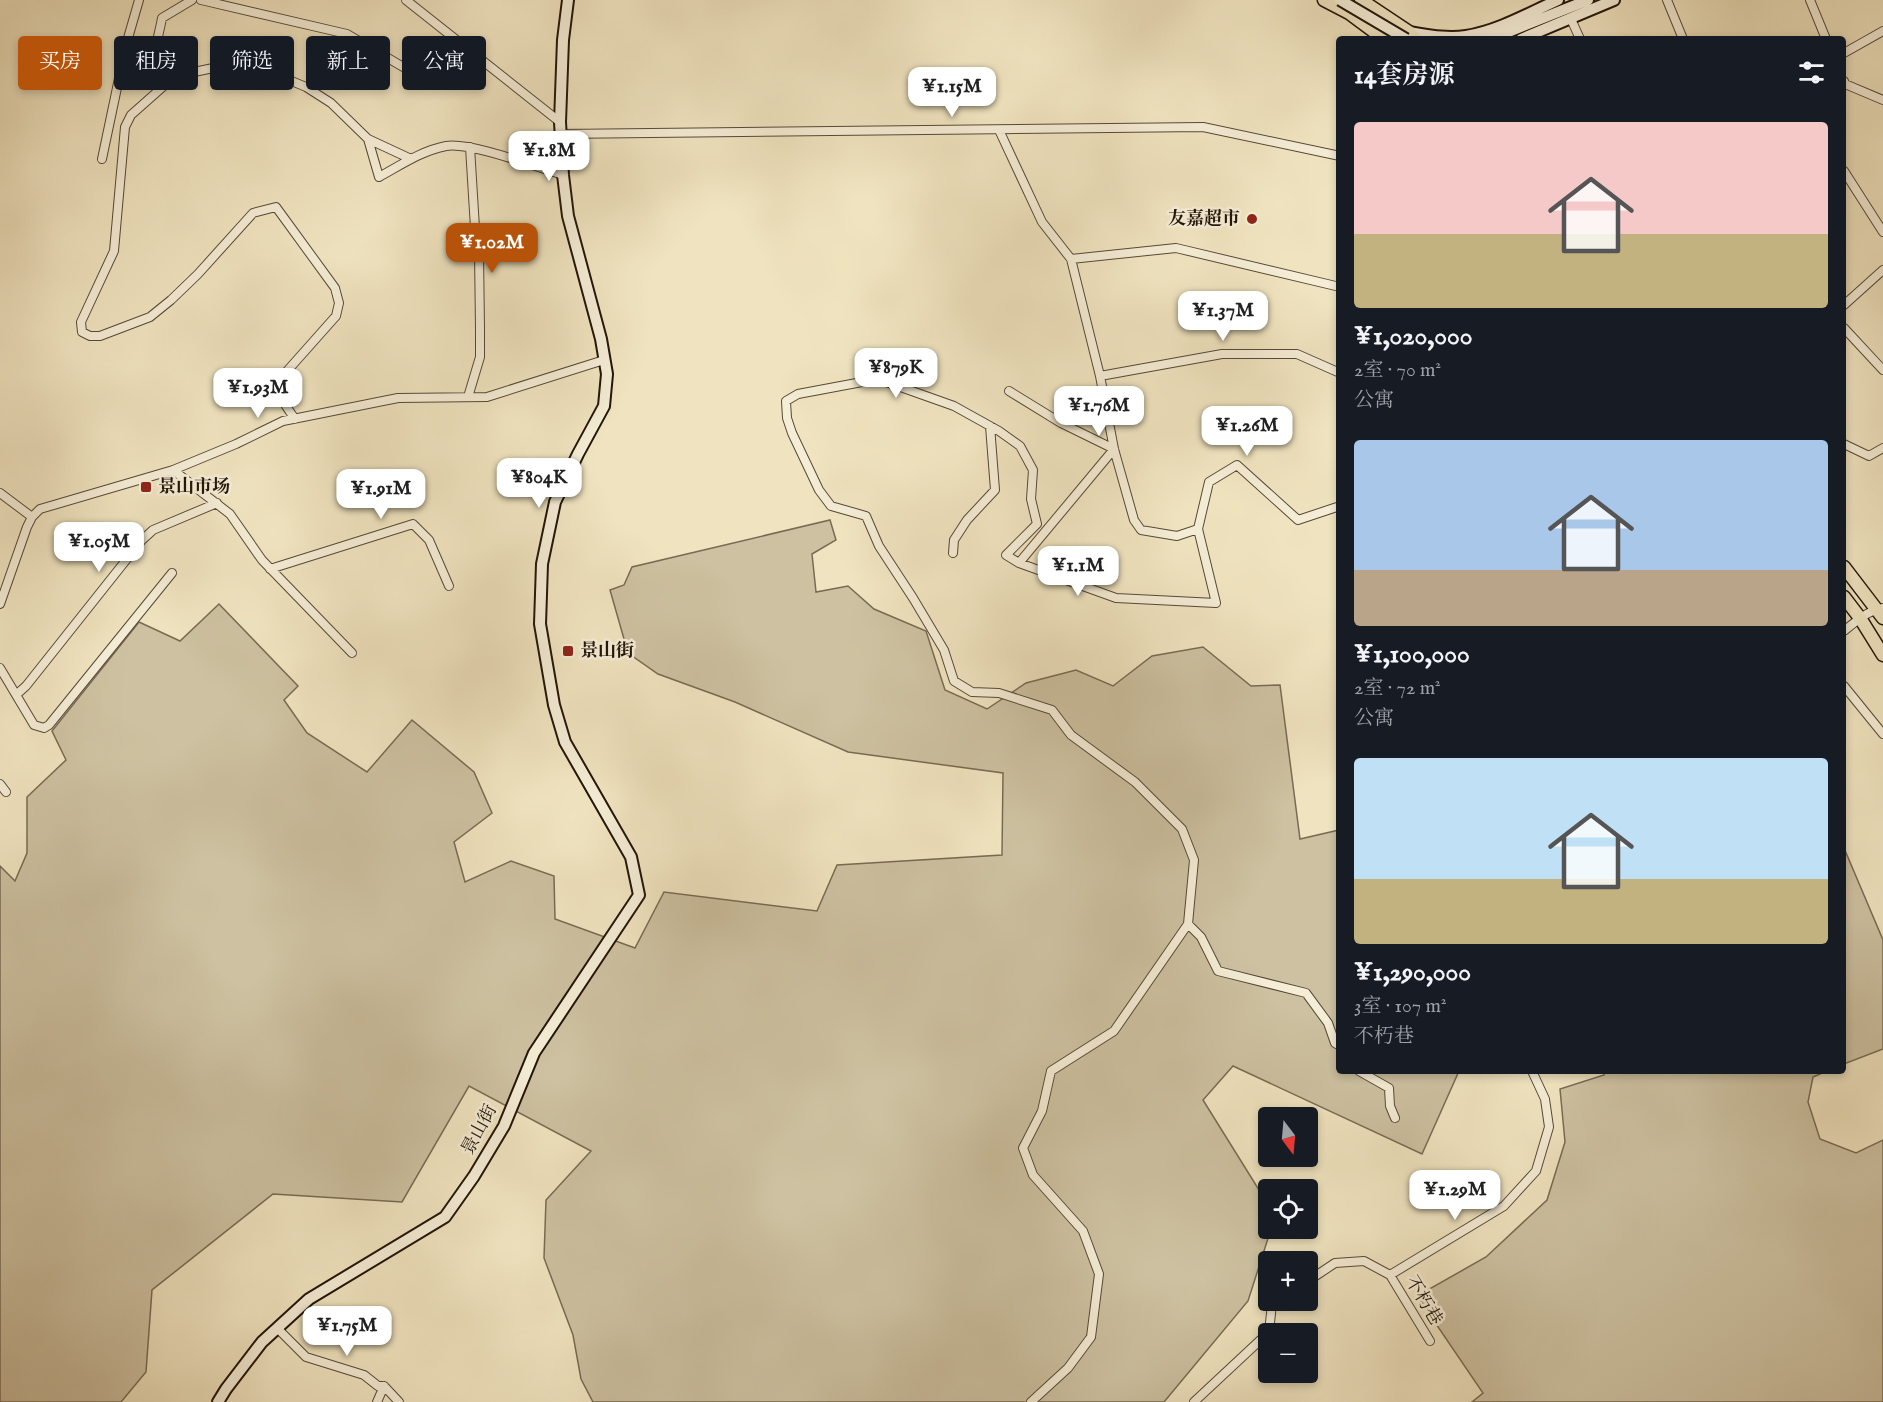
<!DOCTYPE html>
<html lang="zh">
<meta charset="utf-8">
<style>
body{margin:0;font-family:"IM FELL English","Noto Serif SC",serif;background:#20242c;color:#f1f3f6;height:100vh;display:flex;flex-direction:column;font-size:22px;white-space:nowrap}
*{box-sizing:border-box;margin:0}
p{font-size:20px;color:#9ea1a6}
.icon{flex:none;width:33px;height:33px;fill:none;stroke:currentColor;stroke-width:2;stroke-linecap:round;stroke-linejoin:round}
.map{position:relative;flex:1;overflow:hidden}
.drawer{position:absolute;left:1336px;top:36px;width:510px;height:1038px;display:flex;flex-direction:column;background:#171b24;border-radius:6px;box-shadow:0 3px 9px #0003}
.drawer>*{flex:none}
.banner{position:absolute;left:18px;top:36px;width:570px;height:54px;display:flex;gap:12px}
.needle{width:39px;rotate:164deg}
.tools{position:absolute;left:1258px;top:1107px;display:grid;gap:12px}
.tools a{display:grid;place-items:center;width:60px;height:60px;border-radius:6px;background:#171b24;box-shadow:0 3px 9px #0003;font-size:30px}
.price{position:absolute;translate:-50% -51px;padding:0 14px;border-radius:12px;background:#fff;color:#222;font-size:20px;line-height:39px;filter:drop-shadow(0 2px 3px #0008)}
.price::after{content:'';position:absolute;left:50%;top:36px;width:18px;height:14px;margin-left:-9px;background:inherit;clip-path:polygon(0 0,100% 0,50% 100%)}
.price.selected{background:#b45309;color:#fff}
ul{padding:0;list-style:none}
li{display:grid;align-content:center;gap:12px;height:318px;padding:0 18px}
li span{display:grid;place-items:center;height:186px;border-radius:6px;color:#555}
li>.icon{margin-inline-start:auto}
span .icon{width:108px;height:108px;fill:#fffc;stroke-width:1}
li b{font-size:26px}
h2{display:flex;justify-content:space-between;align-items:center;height:72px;padding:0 18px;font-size:26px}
.tag{padding:0 21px;border-radius:6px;background:#171b24;box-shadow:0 3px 9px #0003;font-size:21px;line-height:54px}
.tag.selected{background:#b45309;color:#fff}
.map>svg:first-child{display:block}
</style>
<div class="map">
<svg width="1883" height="1402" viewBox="0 0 1883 1402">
<rect width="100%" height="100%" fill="#f0e4c0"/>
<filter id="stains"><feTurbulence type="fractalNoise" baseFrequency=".00333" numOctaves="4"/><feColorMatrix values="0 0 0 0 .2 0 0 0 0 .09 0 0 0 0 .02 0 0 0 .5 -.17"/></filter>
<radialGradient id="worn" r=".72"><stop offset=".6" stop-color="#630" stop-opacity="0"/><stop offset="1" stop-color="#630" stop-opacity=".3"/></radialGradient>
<path fill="#cdc1a1" stroke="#786b54" stroke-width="1.5" d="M830,520L836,540L812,554L816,592L848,586L874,609L926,631L945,690L987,709L1026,683L1076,670L1113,686L1152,656L1203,647L1251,686L1280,685L1300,839L1339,830L1340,1071H1459L1422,1154L1233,1066L1203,1100L1269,1206V1228L1271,1229L1248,1301L1164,1402H593L581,1379L573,1335L544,1258L546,1200L591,1151L469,1086L402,1202L273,1194L152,1290L146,1372L121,1402H0V866L15,881L27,853V797L66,760L52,731L139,622L180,641L219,604L298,686L284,700L307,733L367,772L412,720L474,772L492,813L454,842L465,882L511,861L554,876L555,919L635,948L664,892L817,911L837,865L1002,855L1003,773L848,752L735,702L658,674L628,653L610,590L624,585L632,567Z
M1844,848L1883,940V1049L1844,1064Z
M1604,1071H1827L1813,1077L1808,1102L1820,1139L1856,1153L1883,1140V1402H1472L1483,1393L1417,1296L1486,1257L1547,1200L1565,1142L1560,1089L1604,1075Z"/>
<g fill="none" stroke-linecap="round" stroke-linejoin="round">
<g stroke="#564936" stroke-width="10">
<path id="street" d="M201,0L347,34L410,71L427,70L438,67L462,44
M406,0L560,122
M1667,0L1683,39
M1810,0L1826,39
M1571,19L1580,39
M1844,53L1883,31
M175,76C147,57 157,47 162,18L192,0
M1844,81L1845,84L1883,100
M999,130L1042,222L1071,259L1176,248L1340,287
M560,134L1203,127L1340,156
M102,159L126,45L139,0
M411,159L368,139L379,177C401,165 421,151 446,146C471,142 536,167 563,175
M1844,171L1883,232
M1071,259L1100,376L1114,449L1134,520L1141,530L1177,536L1198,529
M1844,305L1883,270
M1844,328L1883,370
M1100,376L1222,354H1297L1340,373
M1009,391L1061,423L1114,449L1019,563L1116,598L1216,603L1198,529L1209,482L1237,465L1298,520L1340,506
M468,397L480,357V328L479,253L475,228L470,147
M295,419C286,406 276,395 280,379L336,316L339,303L335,288L276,207L253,213L198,274L171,300L150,317L100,336H90L82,332L81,322L114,251L125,127L131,115L175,76L218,67H246L277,75L306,87L331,103L368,139
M1844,444L1869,456L1883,448
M173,470L230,514L262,560L352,653
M0,493L32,517
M953,553L954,540L967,520L995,490L990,426
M1019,563L1006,555L1037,524L1031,499L1033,470L1020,446L999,431L954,406L878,379L798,394L786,401L787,418L792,433L819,490L831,506L866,516L879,546L913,598L944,650L954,681L972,692L999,693L1052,710L1071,735L1135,782L1182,829L1194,860L1188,924L1114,1031L1051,1071L1042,1111L1023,1148L1033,1175L1083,1231L1099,1274L1091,1337L1068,1368L1031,1402
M270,569L413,524L429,540L449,586
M0,604L27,527L32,517L40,509L173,470L236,444L283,421L398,398L487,397L604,360
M1844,631C1855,622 1867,611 1883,608
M0,668L34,725L44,728L49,725L172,573
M1844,686L1883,734
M17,694L26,686L142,540L153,530L217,503
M0,784L6,792
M1188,924L1201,937L1218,971L1306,993L1328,1023L1335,1043L1340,1046
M1359,1071L1389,1088L1390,1106L1395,1118
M1308,1281L1335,1263L1364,1261L1390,1275
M277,1328L306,1357L364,1375L378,1386H384L399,1402
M1430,1341L1390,1275L1504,1206L1536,1171L1549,1127L1545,1099L1532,1071
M377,1402L384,1386
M1194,1402L1269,1332L1272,1304L1278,1300"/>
</g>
<g stroke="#221508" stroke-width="14">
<path id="secondary" d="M1409,32C1428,35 1447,39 1466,36C1498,31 1529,13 1558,0
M1491,39L1588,0
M1521,39L1614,0
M218,1402L226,1389L262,1342L309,1299L445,1217L474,1176L504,1126L534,1053L639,895L631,857L565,742L554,705L540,624L542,564L555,502L578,454L604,406L607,374L601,339L568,216L563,175L560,122L563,40L568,0"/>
</g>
<g stroke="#221508" stroke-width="15">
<path id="primary" d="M1324,0L1349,13L1384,39
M1361,0L1409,32L1416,39
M1844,567L1883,618
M1844,597L1860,618L1883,655"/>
</g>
<use href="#street" stroke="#f5edd6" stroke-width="8"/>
<use href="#secondary" stroke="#f5edd6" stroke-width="10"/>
<use href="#primary" stroke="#f0e4c0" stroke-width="12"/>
<g stroke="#221508" stroke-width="14" stroke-linecap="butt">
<path id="secondary-bridge" d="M1340,0L1406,39"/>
</g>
<use href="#secondary-bridge" stroke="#f5edd6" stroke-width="10"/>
</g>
<g fill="#8f2418" stroke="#f5edd6" stroke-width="2">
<circle cx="1252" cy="219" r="6"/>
<rect x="140" y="481" width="12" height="12" rx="3"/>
<rect x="562" y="645" width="12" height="12" rx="3"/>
</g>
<g text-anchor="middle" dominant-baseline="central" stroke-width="5" stroke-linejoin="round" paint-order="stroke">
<g font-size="18" font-weight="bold" fill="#221508" stroke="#f5edd6" text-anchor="start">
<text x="1240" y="219" text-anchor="end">友嘉超市</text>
<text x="158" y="487">景山市场</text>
<text x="580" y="651">景山街</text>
</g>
<g font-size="18" fill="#221508" stroke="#f5edd6">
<text transform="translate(480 1130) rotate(-62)">景山街</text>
<text transform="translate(1423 1301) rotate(59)">不朽巷</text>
</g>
</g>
<rect width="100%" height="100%" filter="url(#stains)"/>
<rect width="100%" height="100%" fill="url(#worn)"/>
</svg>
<div class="tools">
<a><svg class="needle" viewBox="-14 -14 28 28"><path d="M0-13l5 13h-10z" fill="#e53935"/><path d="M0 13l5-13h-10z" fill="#9ea1a6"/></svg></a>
<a><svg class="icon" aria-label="locate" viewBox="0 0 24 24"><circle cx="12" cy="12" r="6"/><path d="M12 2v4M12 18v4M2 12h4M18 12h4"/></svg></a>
<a>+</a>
<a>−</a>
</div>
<b class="price" style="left:952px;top:118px">¥1.15M</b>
<b class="price" style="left:549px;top:182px">¥1.8M</b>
<b class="price selected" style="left:492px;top:274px">¥1.02M</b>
<b class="price" style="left:1223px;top:342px">¥1.37M</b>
<b class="price" style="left:896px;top:399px">¥879K</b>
<b class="price" style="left:258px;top:419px">¥1.93M</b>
<b class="price" style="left:1099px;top:437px">¥1.76M</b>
<b class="price" style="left:1247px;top:457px">¥1.26M</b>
<b class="price" style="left:539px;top:509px">¥804K</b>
<b class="price" style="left:381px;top:520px">¥1.91M</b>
<b class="price" style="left:99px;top:573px">¥1.05M</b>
<b class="price" style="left:1078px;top:597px">¥1.1M</b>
<b class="price" style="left:1455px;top:1221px">¥1.29M</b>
<b class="price" style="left:347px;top:1357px">¥1.75M</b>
<div class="banner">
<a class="tag selected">买房</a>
<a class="tag">租房</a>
<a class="tag">筛选</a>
<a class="tag">新上</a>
<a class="tag">公寓</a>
</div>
<section class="drawer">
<h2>14套房源<svg class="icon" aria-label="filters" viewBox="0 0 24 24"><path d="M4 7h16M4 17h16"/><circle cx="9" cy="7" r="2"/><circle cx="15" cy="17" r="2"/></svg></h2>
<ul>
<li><span style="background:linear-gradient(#f6c9c9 60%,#c2b280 0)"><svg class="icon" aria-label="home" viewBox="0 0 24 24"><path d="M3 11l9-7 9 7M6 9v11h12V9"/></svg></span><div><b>¥1,020,000</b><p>2室 · 70 m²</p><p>公寓</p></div></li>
<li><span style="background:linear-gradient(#a9c7e8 70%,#b9a48a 0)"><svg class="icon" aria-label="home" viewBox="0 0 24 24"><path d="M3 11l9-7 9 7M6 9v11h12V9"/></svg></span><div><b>¥1,100,000</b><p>2室 · 72 m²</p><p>公寓</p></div></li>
<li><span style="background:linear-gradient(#bfe0f5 65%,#c2b280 0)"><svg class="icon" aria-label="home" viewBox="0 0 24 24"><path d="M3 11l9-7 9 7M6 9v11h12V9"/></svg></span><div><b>¥1,290,000</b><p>3室 · 107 m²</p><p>不朽巷</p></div></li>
</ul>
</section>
</div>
